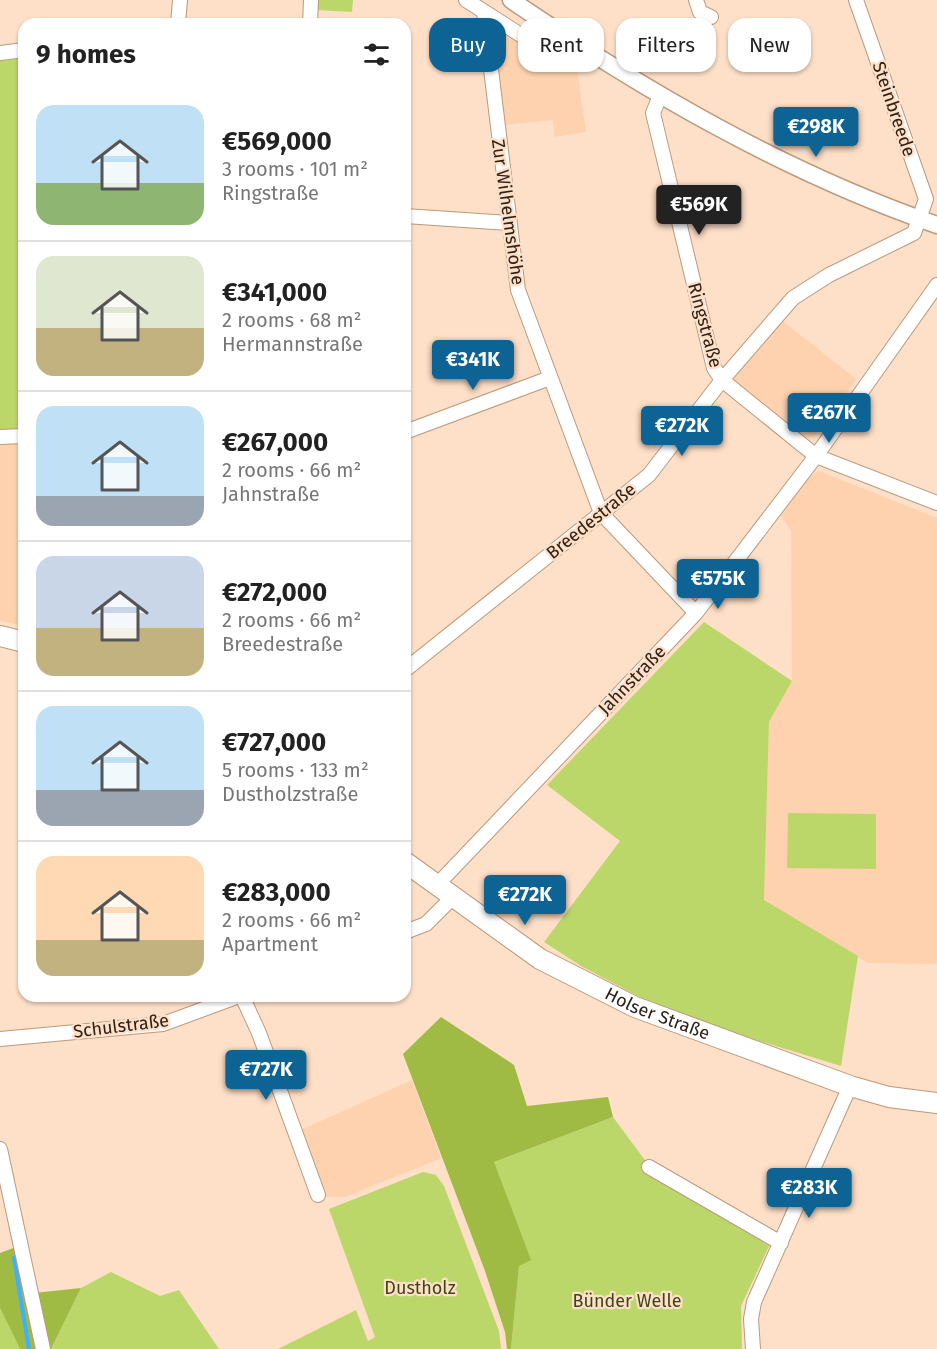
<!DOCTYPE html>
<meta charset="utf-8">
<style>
body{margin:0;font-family:"Fira Sans",sans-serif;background:#f2f2f2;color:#222;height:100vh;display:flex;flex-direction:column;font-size:22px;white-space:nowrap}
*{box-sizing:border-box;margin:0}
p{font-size:20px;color:#767676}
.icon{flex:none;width:33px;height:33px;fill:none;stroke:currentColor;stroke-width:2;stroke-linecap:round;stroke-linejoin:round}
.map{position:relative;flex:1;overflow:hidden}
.drawer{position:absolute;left:18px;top:18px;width:393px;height:984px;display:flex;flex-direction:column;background:#fff;border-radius:18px;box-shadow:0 2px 4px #0004}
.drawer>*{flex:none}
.guide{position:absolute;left:429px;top:18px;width:417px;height:54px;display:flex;gap:12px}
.price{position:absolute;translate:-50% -51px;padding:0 14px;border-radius:6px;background:#0c6394;color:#fff;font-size:20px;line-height:39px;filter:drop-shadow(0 2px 3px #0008)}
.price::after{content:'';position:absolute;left:50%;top:36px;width:18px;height:14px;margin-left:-9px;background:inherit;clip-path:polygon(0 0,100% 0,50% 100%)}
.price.current{background:#222;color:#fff}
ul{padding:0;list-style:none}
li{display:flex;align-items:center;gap:18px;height:150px;padding:0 18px}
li+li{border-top:2px solid #e0e0e0}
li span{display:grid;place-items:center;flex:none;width:168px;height:120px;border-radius:18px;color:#555}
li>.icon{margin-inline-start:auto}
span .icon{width:72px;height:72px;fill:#fffc;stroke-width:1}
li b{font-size:26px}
h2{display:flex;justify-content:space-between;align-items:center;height:72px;padding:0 18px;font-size:26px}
.chip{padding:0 21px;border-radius:18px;background:#fff;box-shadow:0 2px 4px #0004;font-size:21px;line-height:54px}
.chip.current{background:#0c6394;color:#fff}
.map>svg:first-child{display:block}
</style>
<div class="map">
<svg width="937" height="1349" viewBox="0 0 937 1349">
<rect width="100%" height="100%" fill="#fedfc7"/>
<path fill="#fed2ae" d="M501,33L537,54L576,63L586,132L555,137L553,120L504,125L494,42Z
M780,319L856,379L815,436L805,438L731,383Z
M24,443V626L0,621V444Z
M819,471L937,518V964L868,963L764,900L769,722L792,681L791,531L781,516L808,477Z
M412,1080L441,1158L345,1197H325L301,1130Z"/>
<path fill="#bbd76a" d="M316,0H353L352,12L315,10Z
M24,58V429L0,430V61Z
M704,622L792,681L769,722L764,900L858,956L841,1066L674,1015L581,966L544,942L620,841L547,785Z
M788,813L876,814V869L787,868Z
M613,1117L647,1163L771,1242L741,1306L742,1349H511L519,1265L494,1162Z
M423,1172L436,1175L444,1186L499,1331L501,1349H278L356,1310L368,1341L375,1337L329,1209Z
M111,1272L160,1296L179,1290L219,1349H51L81,1288Z
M0,1308L20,1349H0Z"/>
<path fill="#9fbb44" d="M441,1017L514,1065L527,1106L608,1097L613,1117L494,1162L531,1260L519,1266L511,1349H507L505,1332L485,1271L403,1054Z
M16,1247L39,1349H20L0,1308V1253Z
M81,1288L51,1349H48L34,1293Z"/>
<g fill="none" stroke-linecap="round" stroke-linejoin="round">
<path stroke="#3db1fb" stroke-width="4" d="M14,1258L29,1349"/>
<g stroke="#bc997b" stroke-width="16">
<path id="minor" d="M466,0L541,48L563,55L580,47
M696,0L700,12L711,17
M484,12L518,290L601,513L696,613
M178,24L180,0
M310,24L311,0
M0,53L24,50
M660,96L653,113L714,368L722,380L816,456L937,503
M405,216L509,223
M405,432L550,378
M0,437L24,436
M405,670L649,475L722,380L793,298L829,275L914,233L926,199L856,0
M436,886L696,613L816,456L937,285
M405,932L426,924L452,898
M242,996L259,1033L318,1195
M0,1039L163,1024L239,996
M0,1149L43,1349
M649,1167L781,1243
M753,1349L751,1319L754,1302L850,1086"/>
</g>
<g stroke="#bc997b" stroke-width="19">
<path id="tertiary" d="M511,0C645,91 784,172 937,225"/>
</g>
<g stroke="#bc997b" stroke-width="22">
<g id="secondary">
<path d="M0,636L24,642"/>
<path id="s1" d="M405,862L540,959L635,1007L850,1086L889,1097L937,1103"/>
</g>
</g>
<use href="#minor" stroke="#fff" stroke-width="14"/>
<use href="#tertiary" stroke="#fff" stroke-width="16"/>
<use href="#secondary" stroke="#fff" stroke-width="20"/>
</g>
<g text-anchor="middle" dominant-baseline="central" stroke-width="4.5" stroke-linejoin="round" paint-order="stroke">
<g font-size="18" fill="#2f2116" stroke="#fedfc7">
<text transform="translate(894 109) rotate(71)">Steinbreede</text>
<text transform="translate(508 212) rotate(82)">Zur Wilhelmshöhe</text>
<text transform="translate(705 325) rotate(75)">Ringstraße</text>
<text transform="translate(591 521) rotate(-39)">Breedestraße</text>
<text transform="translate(632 680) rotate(-46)">Jahnstraße</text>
<text stroke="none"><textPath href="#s1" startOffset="296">Holser Straße</textPath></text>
<text transform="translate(121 1026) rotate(-7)">Schulstraße</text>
</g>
<g font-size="18" fill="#3b4617" stroke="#fedfc7">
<text x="420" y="1288">Dustholz</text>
<text x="627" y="1301">Bünder Welle</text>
</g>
</g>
</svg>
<b class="price" style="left:816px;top:158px">€298K</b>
<b class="price current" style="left:699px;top:236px">€569K</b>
<b class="price" style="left:473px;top:391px">€341K</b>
<b class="price" style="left:829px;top:444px">€267K</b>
<b class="price" style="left:682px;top:457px">€272K</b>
<b class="price" style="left:718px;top:610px">€575K</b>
<b class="price" style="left:525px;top:926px">€272K</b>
<b class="price" style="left:266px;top:1101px">€727K</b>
<b class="price" style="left:809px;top:1219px">€283K</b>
<div class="guide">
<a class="chip current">Buy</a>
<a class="chip">Rent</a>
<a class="chip">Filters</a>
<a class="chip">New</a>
</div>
<section class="drawer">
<h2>9 homes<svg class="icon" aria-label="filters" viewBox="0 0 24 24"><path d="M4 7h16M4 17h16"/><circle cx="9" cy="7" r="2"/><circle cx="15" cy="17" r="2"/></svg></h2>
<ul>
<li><span style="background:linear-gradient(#bfe0f5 65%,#8fb573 0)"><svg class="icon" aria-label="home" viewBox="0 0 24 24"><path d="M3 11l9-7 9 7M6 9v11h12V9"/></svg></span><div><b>€569,000</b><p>3 rooms · 101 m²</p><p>Ringstraße</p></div></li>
<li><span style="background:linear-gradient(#dfe7d0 60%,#c2b280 0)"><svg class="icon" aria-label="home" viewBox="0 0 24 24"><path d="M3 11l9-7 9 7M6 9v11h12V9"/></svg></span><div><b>€341,000</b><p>2 rooms · 68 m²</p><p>Hermannstraße</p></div></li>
<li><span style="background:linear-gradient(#bfe0f5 75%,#9aa5b1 0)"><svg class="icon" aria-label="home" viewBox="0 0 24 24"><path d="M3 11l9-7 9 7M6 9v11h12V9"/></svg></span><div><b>€267,000</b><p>2 rooms · 66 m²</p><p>Jahnstraße</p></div></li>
<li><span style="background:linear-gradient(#c9d6e8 60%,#c2b280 0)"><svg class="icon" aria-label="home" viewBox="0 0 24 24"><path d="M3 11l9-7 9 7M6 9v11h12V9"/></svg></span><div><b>€272,000</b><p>2 rooms · 66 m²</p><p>Breedestraße</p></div></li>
<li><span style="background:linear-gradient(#bfe0f5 70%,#9aa5b1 0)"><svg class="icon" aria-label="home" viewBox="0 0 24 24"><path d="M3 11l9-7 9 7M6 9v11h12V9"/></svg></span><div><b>€727,000</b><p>5 rooms · 133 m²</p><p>Dustholzstraße</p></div></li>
<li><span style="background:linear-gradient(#ffd9b3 70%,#c2b280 0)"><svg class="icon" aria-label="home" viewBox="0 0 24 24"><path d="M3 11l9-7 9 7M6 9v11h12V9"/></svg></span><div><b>€283,000</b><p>2 rooms · 66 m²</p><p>Apartment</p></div></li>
</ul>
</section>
</div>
